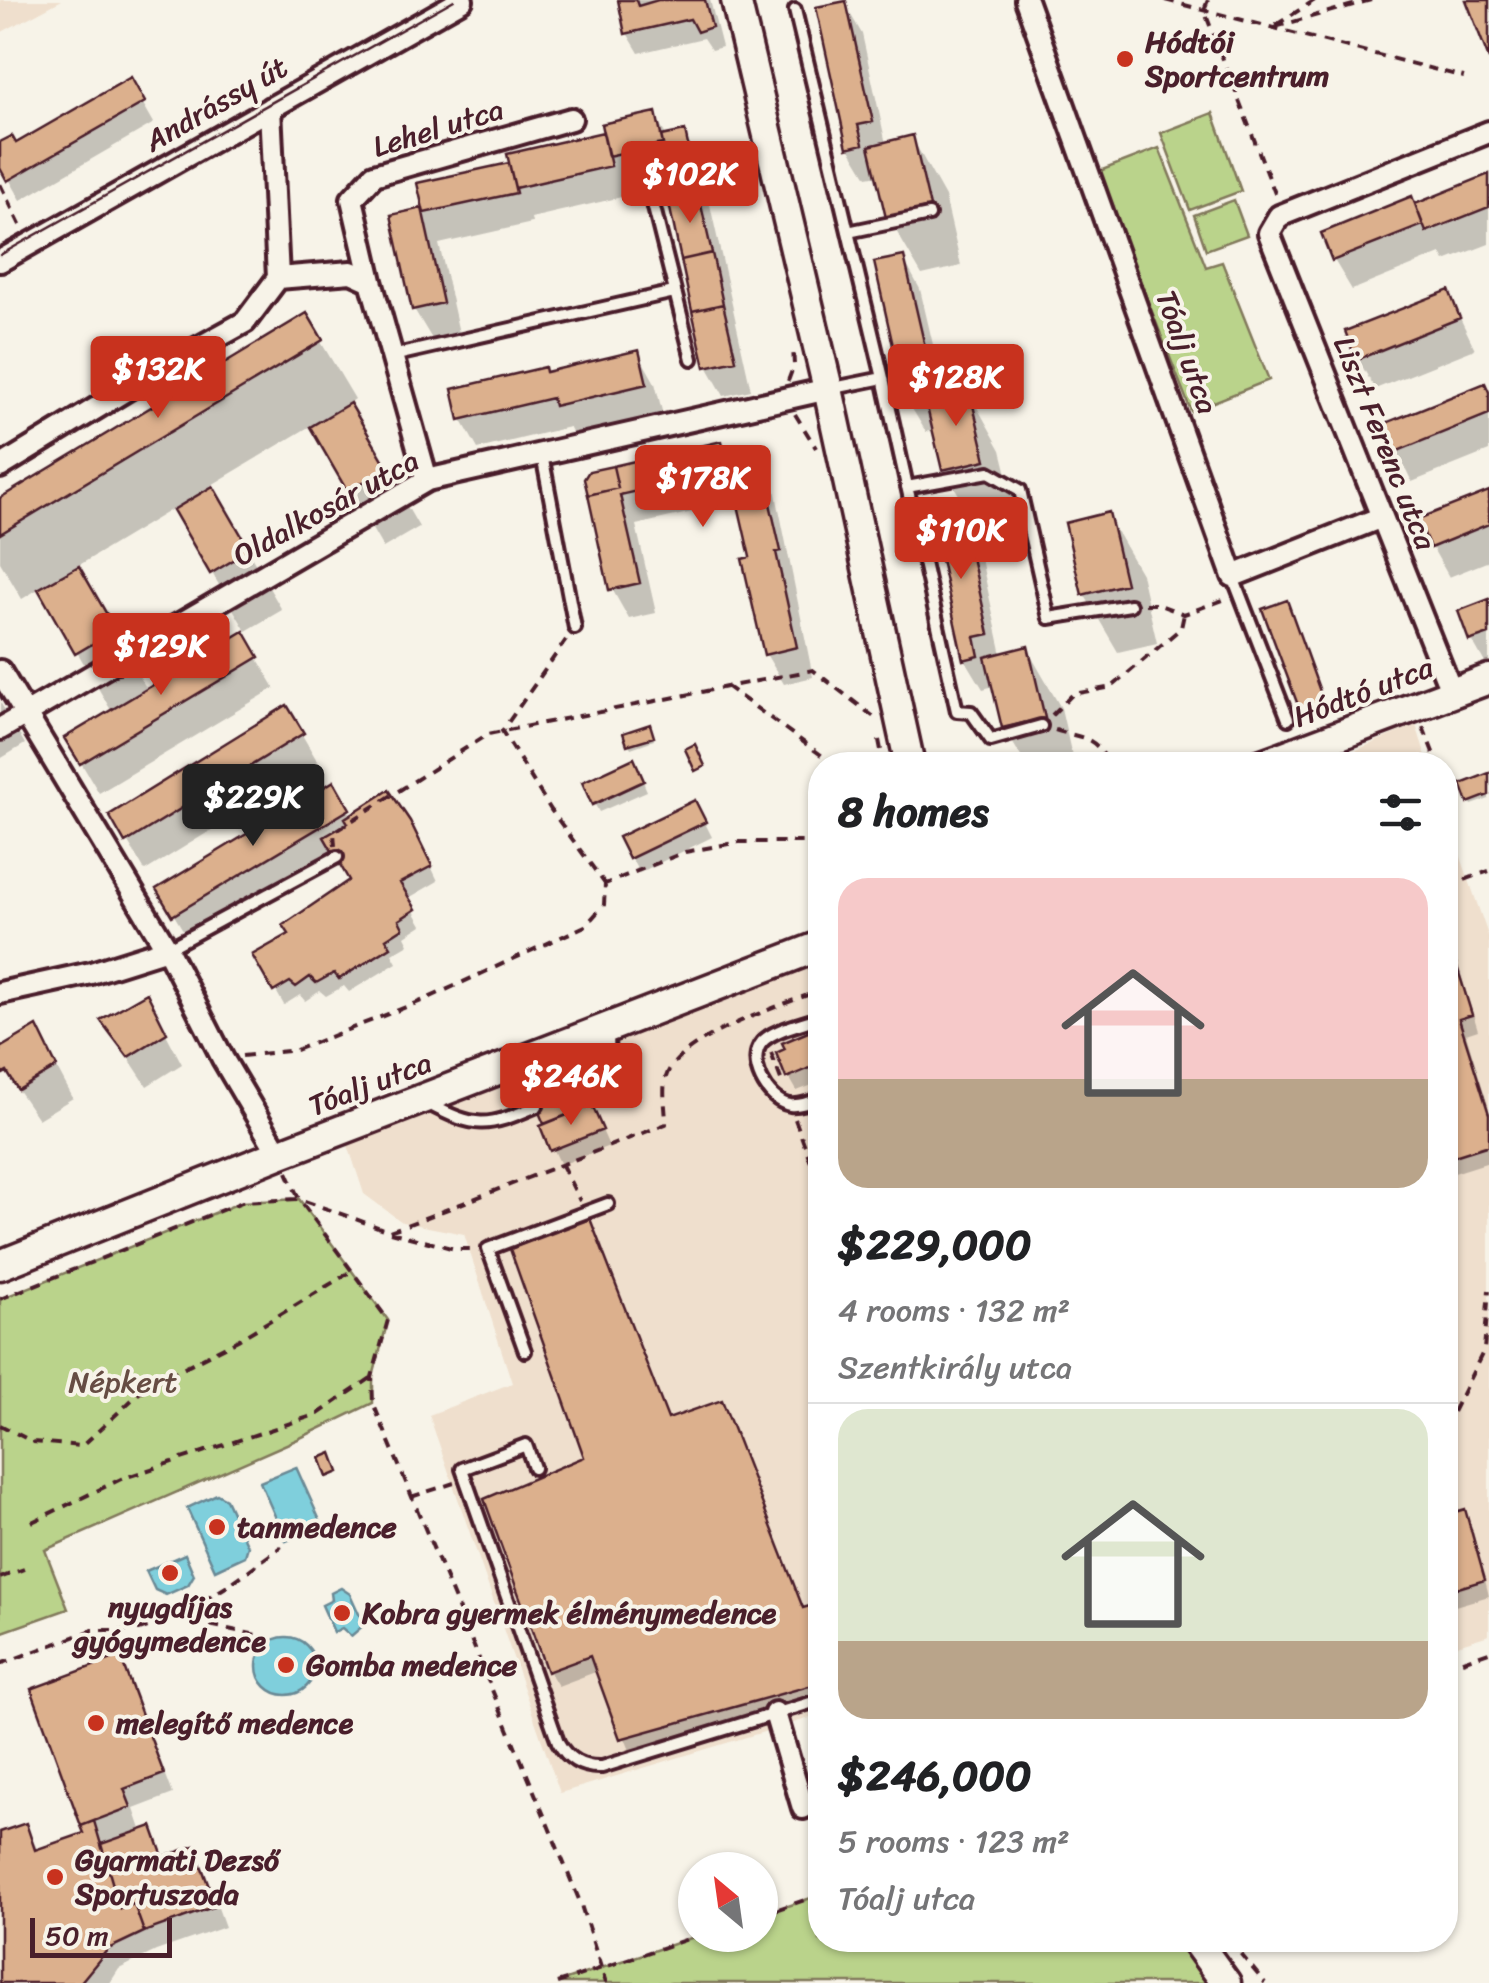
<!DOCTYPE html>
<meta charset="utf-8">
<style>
body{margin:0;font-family:Sriracha,sans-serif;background:#f2f2f2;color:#202124;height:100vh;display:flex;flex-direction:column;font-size:38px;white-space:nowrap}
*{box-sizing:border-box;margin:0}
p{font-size:32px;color:#757577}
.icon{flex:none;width:55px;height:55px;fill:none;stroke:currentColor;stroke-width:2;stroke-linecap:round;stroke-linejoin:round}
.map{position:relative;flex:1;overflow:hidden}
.details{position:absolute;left:808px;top:752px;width:650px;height:1200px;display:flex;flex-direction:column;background:#fff;border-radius:40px;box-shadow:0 2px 8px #0004}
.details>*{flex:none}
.needle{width:65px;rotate:331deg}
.fabs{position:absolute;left:678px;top:1852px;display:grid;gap:20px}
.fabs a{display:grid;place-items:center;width:100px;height:100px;border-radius:50%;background:#fff;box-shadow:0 2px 8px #0004;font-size:50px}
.scale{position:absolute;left:30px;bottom:25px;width:142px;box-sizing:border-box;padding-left:10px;border:5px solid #4a1f2b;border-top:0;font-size:28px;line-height:35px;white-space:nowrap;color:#4a1f2b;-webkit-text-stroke:8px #f7f3e8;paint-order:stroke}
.price{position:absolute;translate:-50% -85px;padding:0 22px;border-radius:10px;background:#c8321e;color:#fff;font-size:32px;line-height:65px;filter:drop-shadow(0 2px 5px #0008)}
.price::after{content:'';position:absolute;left:50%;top:60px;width:30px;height:22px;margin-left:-15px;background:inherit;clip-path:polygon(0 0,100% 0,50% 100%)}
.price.on{background:#222;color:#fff}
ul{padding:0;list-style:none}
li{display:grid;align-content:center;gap:20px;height:530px;padding:0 30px}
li+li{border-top:2px solid #e0e0e0}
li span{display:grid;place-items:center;height:310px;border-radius:30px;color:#555}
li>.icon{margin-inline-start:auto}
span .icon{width:180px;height:180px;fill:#fffc;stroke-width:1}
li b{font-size:42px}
h2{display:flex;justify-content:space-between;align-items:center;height:120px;padding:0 30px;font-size:42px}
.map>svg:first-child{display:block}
</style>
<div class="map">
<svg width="1489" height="1983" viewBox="0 0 1489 1983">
<rect width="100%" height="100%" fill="#f7f3e8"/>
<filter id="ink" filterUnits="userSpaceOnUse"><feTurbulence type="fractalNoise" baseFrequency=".01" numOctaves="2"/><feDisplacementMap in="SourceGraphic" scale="20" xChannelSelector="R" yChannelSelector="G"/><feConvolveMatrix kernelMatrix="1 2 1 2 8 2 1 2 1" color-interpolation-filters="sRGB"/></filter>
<g filter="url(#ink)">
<path fill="#efdfcd" d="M0,0H62L0,33Z
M1416,725L1429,765H1320Z
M1445,811L1489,938V1635L1445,1649Z
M820,956V1715L560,1793L429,1415L512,1383L464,1234L402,1222L364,1194L344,1133Z"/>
<path fill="#bad38b" stroke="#82795b" stroke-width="2.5" d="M1213,113L1241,191L1190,210L1161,133Z
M1159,148L1206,267L1222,262L1269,380L1191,411L1097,172Z
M1234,200L1247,235L1206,250L1194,215Z
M299,1199L388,1320L373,1377V1403L298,1439L45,1550L68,1609L0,1633V1299L242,1202Z
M820,1895V1940H1195L1226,1983H557L700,1935H760V1915Z"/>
<path fill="#7fcfdc" stroke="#6a8995" stroke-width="2.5" d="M296,1467L322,1525L286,1541L260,1482Z
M217,1494L226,1499L248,1546L245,1556L215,1570L187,1508Z
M185,1554L194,1575L188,1585L166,1595L155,1590L146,1571Z
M341,1588L350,1594L364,1625L351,1636L342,1628L334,1632L322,1605L332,1600L331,1593Z
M257 1666a29 29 0 1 1 58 0a29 29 0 1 1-58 0Z"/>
<path fill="#0003" d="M621,0H710L722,47L711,50L703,38L639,53L627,33Z
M844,3L862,34L886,144L912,138L945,197L961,266L922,275L888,217L878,175L867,177L849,147Z
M130,81L154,123L21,200L0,163V145L15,146Z
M654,115L667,137L684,134L701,164L751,390L724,396L707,366L665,177L624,186L626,196L531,218L532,223L439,244L459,333L432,339L414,309L394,217L425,210L420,185L512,165Z
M1489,177V244L1445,261L1441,254L1352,290L1334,260L1415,207Z
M903,258L920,289L945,396L968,391L1001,450L1018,518L978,528L944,469L935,430L926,432L908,402Z
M1448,293L1475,349L1375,389L1358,359Z
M306,317L355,399L348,404L419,527L383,548L312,425L210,486L282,610L246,631L174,508L76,567L148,691L243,634L275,688L99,793L67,739L112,712L40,588L22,599L0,562V501Z
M638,353L655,383L663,415L574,436L569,427L478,449L461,419L546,375Z
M1489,395V451L1412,482L1385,426Z
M721,444L733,465L758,459L775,489L813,677L784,684L766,654L753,559L740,501L636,525L656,613L629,619L612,589L587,479Z
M1489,493V561L1449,577L1432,547Z
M960,515L978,545L1002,655L1027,649L1061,708L1074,765H1026L1004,728L994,686L983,689L965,659Z
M1107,515L1141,574L1157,643L1118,652L1084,594Z
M1489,601V670L1472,640L1461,612Z
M1288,606L1326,712L1306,719L1266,611Z
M0,702L25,744L0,759Z
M287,709L319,764L145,871L112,816Z
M651,731L654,740L631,748L629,744Z
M638,770L647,791L599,812L594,803Z
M1489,775V799L1472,805L1470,802Z
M333,785L352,816L418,839L438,881L407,899L422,925L405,936L409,944L392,954L397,963L349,992L344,986L326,996L320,991L305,1001L300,995L284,1005L256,956L292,936L353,881L338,857L192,945L159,890Z
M702,817L712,837L639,873L621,838Z
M1450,950L1458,965L1478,1030L1466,1034L1489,1109V1162L1445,1176V952Z
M146,996L182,1064L147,1086L104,1021Z
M36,1029L73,1098L38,1119L0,1064V1051Z
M820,1030V1082L797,1091L789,1077Z
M574,1067L609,1146L561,1165L543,1127L548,1126L530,1085Z
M588,1219L669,1421L721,1403L804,1610L820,1605V1700L631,1753L598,1671L558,1686L549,1671L587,1459Z
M1463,1512L1472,1527L1489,1596L1445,1609V1518Z
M119,1659L130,1679L173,1794L134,1809L142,1832L151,1829L166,1859L193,1849L204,1869L225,1927L156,1951L119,1969L110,1983H0V1835L25,1826L39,1852L87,1834Z"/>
<path fill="#dcb08d" stroke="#4a1f2b" stroke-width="2.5" d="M618,0H636L638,6L658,0H705L712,27L697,32L690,19L625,34Z
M1466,0H1489V59Z
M846,1L873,122L858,125L863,144L847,148L816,7Z
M131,77L145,102L7,181L0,168V142L12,136L16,143Z
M656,112L663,144L608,156L601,124Z
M685,131L698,192L668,199L656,145L663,144L661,136Z
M603,132L611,166L515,188L507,154Z
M913,135L930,207L886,218L869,146Z
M509,163L516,193L424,213L417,183Z
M1489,174V207L1426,232L1415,204Z
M698,192L712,253L681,260L668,199Z
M1412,196L1423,225L1332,261L1321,233Z
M422,208L443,303L412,310L391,215Z
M712,253L723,304L692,311L681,260Z
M904,256L932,377L917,380L921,399L906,403L874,262Z
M1449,290L1460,318L1356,360L1345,331Z
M723,304L736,360L705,367L692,311Z
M307,313L323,340L0,534V498Z
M639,350L647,384L554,406L552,398L459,420L452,389L545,367L546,372Z
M1485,383L1489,392V414L1393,453L1381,425Z
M969,388L986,460L942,470L925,399Z
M350,403L388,468L347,491L310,427Z
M722,441L727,464L759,456L781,551L776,552L797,647L764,655L742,559L750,557L730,470L620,495L640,583L609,590L588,495L618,488L613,466Z
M613,466L618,488L588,495L584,479L589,471Z
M213,486L250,550L210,574L173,510Z
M1489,491V524L1430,548L1418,519Z
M962,512L989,634L975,637L979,656L963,660L932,519Z
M1109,512L1126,584L1082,595L1065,523Z
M79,566L116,630L75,654L38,589Z
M1489,599V634L1469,641L1458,611Z
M1287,600L1326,708L1302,716L1262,609Z
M244,631L259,657L80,764L64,738Z
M1028,646L1045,718L1002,728L985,657Z
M287,705L304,733L125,843L109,815Z
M650,724L654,737L627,745L623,733Z
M695,744L705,766L695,771L685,749Z
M634,758L644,781L592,805L582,782Z
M1489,773V795L1468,803L1461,784Z
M334,781L350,809L172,916L156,889Z
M389,790L410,821L432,866L400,883L416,909L399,920L403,928L386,939L391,947L339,979L334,973L316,983L310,977L296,987L290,982L273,992L252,955L289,934L283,925L349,880L324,837L348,823L345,818Z
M695,800L706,822L629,859L618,837Z
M1451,947L1472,1015L1459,1019L1489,1114V1145L1445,1159V949Z
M147,993L167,1033L128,1057L100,1020Z
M37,1026L57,1067L18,1090L7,1072L3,1074L0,1069V1048Z
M820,1027V1064L786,1078L776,1053L785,1049L782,1043Z
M575,1064L592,1105L544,1124L527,1084Z
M592,1105L603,1130L550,1151L540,1126Z
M589,1216L668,1419L722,1400L803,1608L820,1603V1683L620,1739L590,1656L547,1672L484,1499L584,1457L510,1249Z
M332,1453L339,1472L327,1477L320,1458Z
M1465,1509L1485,1580L1445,1592V1515Z
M120,1656L164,1774L124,1789L131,1807L81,1826L31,1689Z
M94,1821L120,1909L134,1904L144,1932L108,1949L80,1983H0V1832L26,1823L35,1850L84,1833L81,1826Z
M152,1826L163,1857L194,1846L216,1906L144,1932L134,1904L120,1909L101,1844Z"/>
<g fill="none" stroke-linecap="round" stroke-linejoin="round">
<g stroke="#4a1f2b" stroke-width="18">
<path id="lane" d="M795,10L883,378L829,389
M643,164L692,359
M848,232L929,215
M392,356L674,292
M883,378L957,711L971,712L991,740L1041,726
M542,455L575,628
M907,487L989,472L1020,490L1049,618L1130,605
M1233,577L1288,719
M167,949L337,857
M820,1017C803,1024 774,1029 762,1042C746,1061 767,1101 790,1105C800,1106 811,1102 820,1098
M584,1086L609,1074L608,1033
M814,1100L820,1123
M427,1103C476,1129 486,1128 537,1106
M525,1351L488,1249L608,1204
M534,1468L526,1445L462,1469L558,1742C568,1760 582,1768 602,1767L820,1700"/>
</g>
<g stroke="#4a1f2b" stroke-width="28">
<path id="street" d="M1026,0L1233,576L1382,517
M270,108L278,278L351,272L371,281L427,480
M0,261L462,0
M371,281L352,199L374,175L571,119
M0,467L167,365L245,322L278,278
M0,671L167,949L223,1059L279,1154
M1452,693L1269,233L1279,216L1489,132
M0,729L427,480L828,389
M0,993L91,973L167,949
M775,1713L803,1808"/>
</g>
<g stroke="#4a1f2b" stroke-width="35">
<path id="secondary" d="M736,0L828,389L910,765
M1260,765L1489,679
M0,1265L279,1154L820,946
M1195,1940L1226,1983"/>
</g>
<path stroke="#4a1f2b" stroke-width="4" stroke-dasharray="10 8" stroke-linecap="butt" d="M1165,0L1464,77
M1208,0L1204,10L1276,196
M1276,25L1315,0
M1275,27L1371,0
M0,184L22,229
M788,381L794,365L793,347
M795,414L816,448
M1145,604H1157L1184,614L1226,599
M566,640L502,731L551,810L605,884
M726,686L835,765
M1052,715L1073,694L1112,687L1181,628L1184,614
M1423,727L1438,765
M1055,730C1084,739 1095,735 1109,765
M879,740L884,765
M335,846L334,832L488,734L813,670L874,717
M1448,886L1489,871
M771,1053L782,1082
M242,1056L296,1050L424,1000L585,926L604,905L605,884L685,852L739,842H820
M795,1119L820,1187
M562,1165L580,1201
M287,1172L299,1199L388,1320L372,1377L373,1403L580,1902L606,1983
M390,1232L455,1249H473
M0,1299L242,1202L299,1199L389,1231L404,1226L666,1124C666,1110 662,1090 666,1077C678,1037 782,1006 820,990
M0,1425L33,1442L82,1446L147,1386L238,1340L352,1271
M1445,1428L1484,1350L1489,1290
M411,1497L454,1483
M32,1522L121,1479L318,1414L371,1378
M0,1578L24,1569
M175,1618L262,1636
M0,1664L93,1630H139L175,1618L226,1587L282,1546
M1445,1667L1489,1652
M760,1915L820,1895
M1229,1940L1265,1983
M557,1983L700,1935"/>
<use href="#lane" stroke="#f7f3e8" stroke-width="10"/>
<use href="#street" stroke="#f7f3e8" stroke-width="20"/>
<use href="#secondary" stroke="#f7f3e8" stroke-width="28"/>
<path stroke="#4a1f2b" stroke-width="2.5" d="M0,255L454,0"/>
</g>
</g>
<g fill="#c8321e" stroke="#f7f3e8" stroke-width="4">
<circle cx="1125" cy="59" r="10"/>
<circle cx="217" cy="1527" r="10"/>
<circle cx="170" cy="1573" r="10"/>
<circle cx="342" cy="1613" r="10"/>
<circle cx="286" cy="1665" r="10"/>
<circle cx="96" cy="1723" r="10"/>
<circle cx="55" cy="1877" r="10"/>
</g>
<g text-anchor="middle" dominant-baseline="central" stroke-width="8" stroke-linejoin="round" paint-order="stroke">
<g font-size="30" font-weight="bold" fill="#4a1f2b" stroke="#f7f3e8" text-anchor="start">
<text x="1145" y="42">Hódtói<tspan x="1145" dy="34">Sportcentrum</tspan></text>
<text x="237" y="1527">tanmedence</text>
<text x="170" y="1607" text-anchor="middle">nyugdíjas<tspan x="170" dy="34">gyógymedence</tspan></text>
<text x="362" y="1613">Kobra gyermek élménymedence</text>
<text x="306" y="1665">Gomba medence</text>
<text x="116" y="1723">melegítő medence</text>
<text x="75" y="1860">Gyarmati Dezső<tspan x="75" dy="34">Sportuszoda</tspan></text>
</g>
<g font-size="30" fill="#4a1f2b" stroke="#f7f3e8">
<text transform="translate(216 104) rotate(-30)">Andrássy út</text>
<text transform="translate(438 128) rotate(-17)">Lehel utca</text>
<text transform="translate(1187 352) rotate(70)">Tóalj utca</text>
<text transform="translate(1385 443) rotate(68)">Liszt Ferenc utca</text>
<text transform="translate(326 508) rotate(-29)">Oldalkosár utca</text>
<text transform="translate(1363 692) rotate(-21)">Hódtó utca</text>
<text transform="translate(370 1084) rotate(-21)">Tóalj utca</text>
</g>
<g font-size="30" fill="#664c43" stroke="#f7f3e8">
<text x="123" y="1382">Népkert</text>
</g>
</g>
</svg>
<div class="fabs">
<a><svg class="needle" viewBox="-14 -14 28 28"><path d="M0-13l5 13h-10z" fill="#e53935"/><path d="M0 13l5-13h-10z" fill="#757577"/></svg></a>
</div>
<div class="scale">50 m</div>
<b class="price" style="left:690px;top:226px">$102K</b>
<b class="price" style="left:158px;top:421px">$132K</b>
<b class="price" style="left:956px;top:429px">$128K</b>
<b class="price" style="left:703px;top:530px">$178K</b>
<b class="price" style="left:961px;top:582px">$110K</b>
<b class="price" style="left:161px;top:698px">$129K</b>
<b class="price on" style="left:253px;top:849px">$229K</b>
<b class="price" style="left:571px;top:1128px">$246K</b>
<section class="details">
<h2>8 homes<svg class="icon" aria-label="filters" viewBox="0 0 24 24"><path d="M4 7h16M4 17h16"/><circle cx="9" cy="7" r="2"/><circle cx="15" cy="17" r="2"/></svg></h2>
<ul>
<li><span style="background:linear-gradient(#f6c9c9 65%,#b9a48a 0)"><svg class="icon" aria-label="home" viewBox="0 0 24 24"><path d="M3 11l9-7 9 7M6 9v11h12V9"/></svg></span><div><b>$229,000</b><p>4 rooms · 132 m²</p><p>Szentkirály utca</p></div></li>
<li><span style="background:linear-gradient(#dfe7d0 75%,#b9a48a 0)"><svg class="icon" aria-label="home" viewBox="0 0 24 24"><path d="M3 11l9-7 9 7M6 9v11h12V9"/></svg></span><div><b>$246,000</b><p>5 rooms · 123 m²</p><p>Tóalj utca</p></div></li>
</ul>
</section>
</div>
